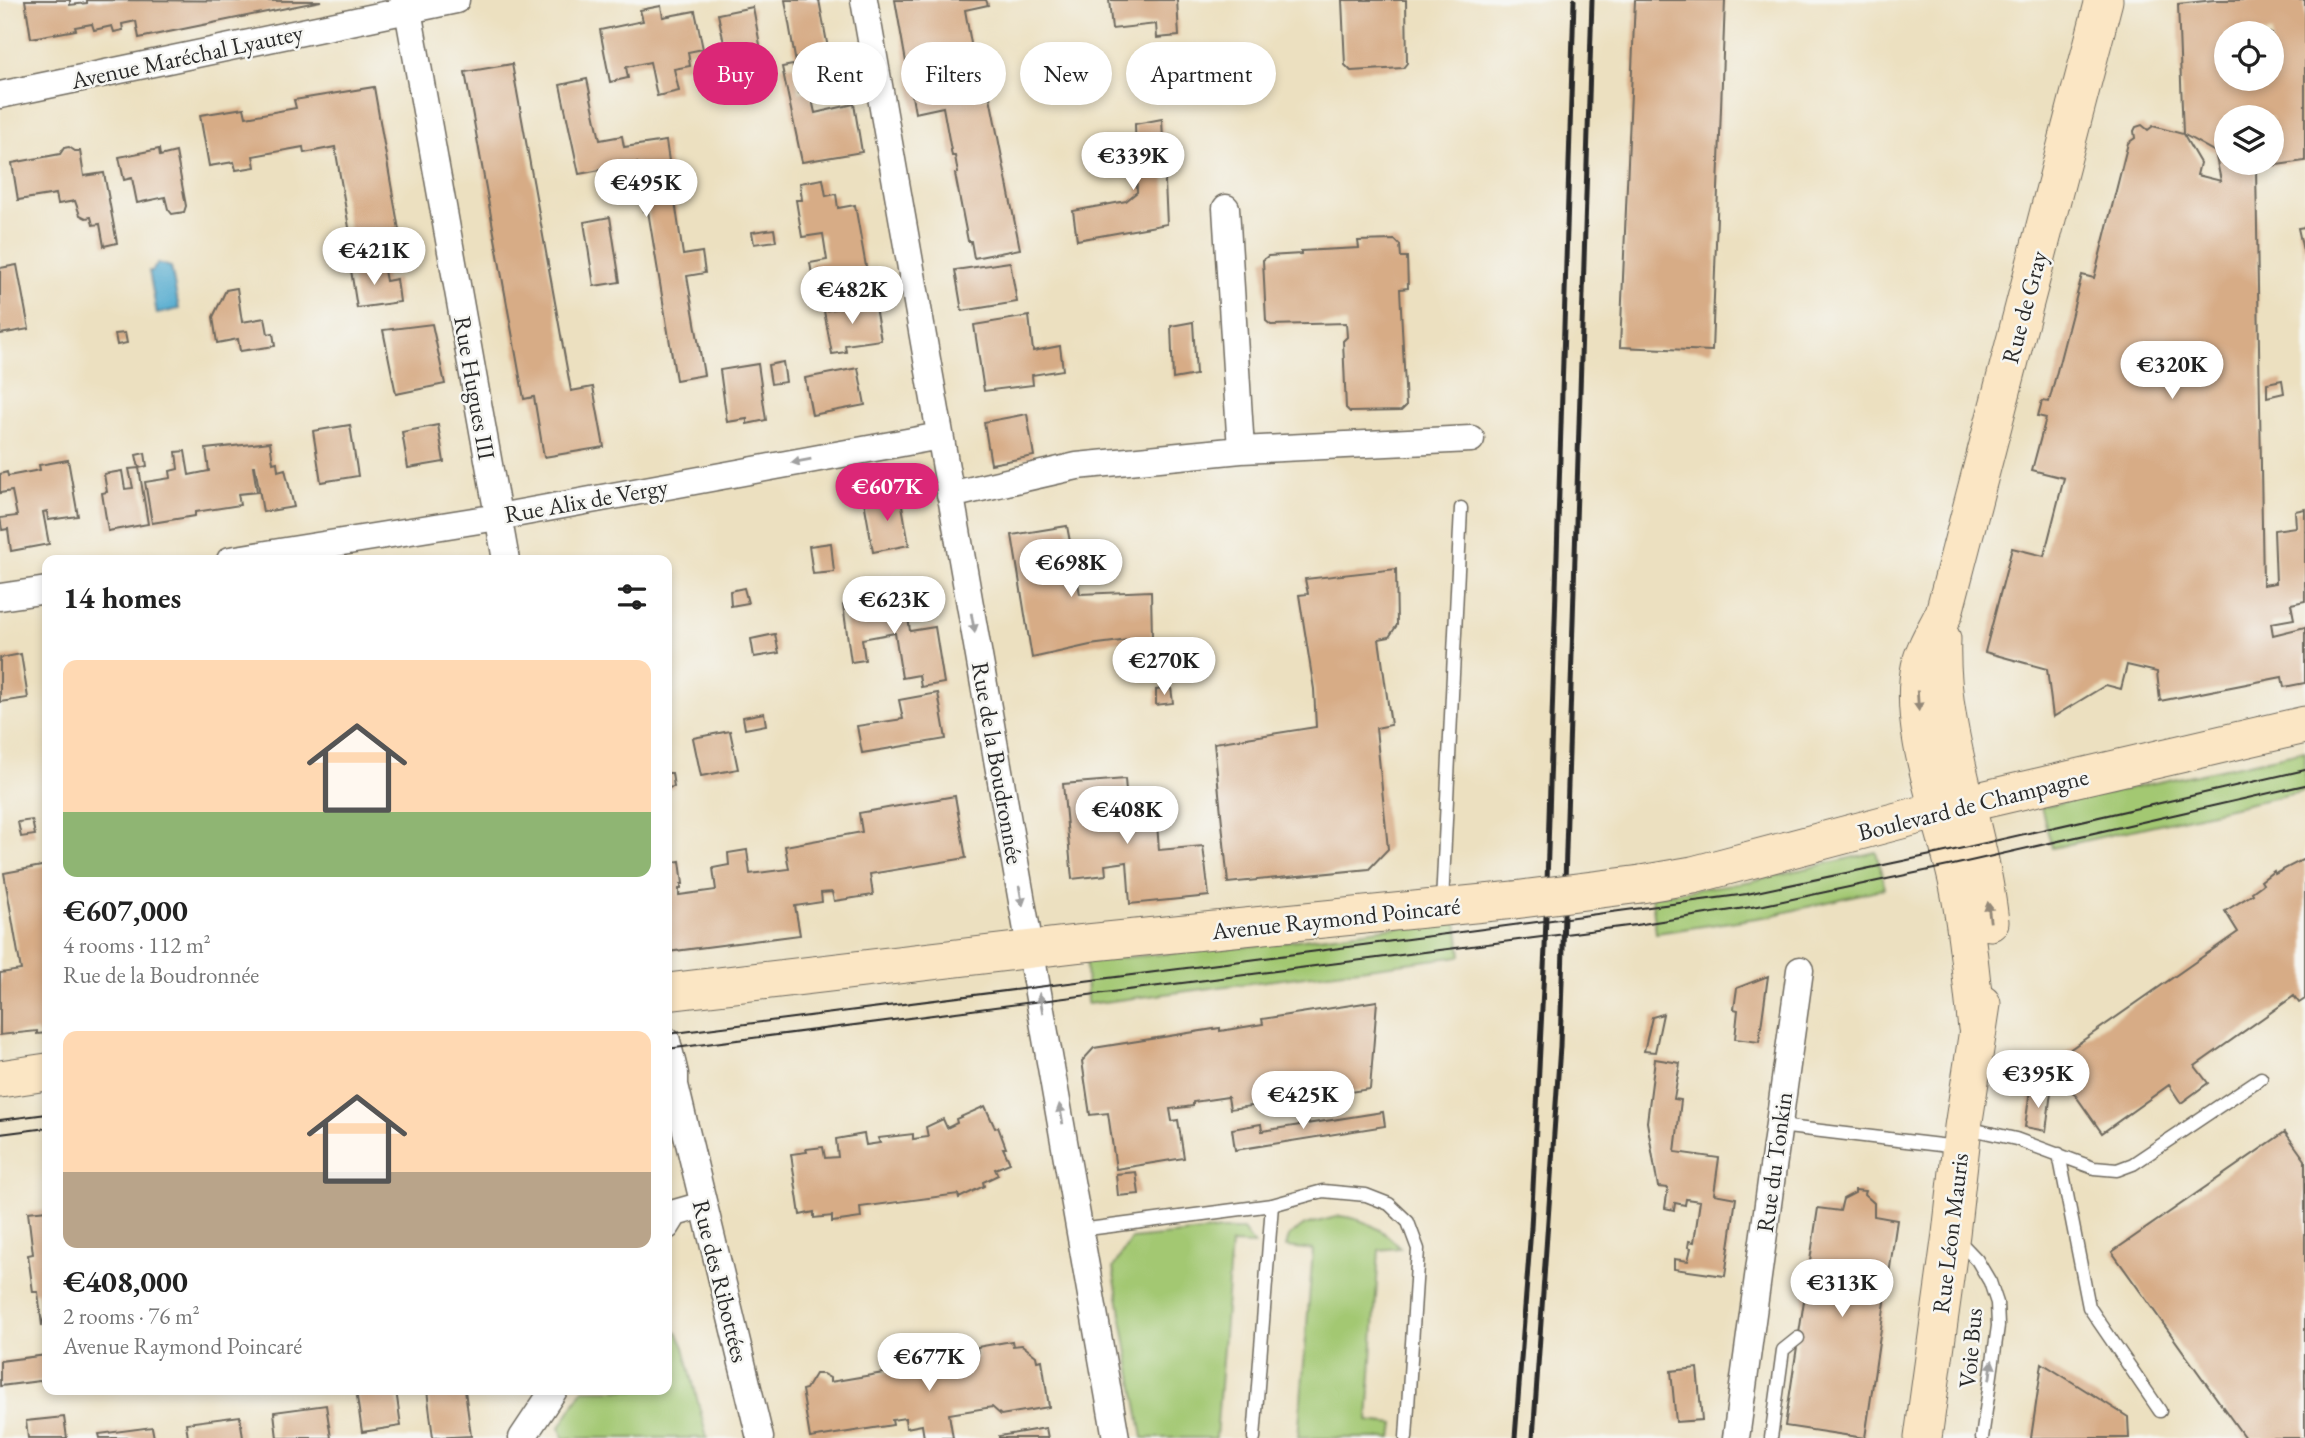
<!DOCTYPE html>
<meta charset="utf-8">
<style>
body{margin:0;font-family:"EB Garamond",serif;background:#f2f2f2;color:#222;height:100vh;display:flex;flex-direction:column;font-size:26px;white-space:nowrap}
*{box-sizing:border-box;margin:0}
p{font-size:23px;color:#767676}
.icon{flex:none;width:38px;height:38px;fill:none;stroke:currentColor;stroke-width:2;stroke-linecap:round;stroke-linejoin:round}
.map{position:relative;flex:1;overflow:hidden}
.side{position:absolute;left:42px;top:555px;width:630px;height:840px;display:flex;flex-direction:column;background:#fff;border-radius:14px;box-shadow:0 4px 10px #0003}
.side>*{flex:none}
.hud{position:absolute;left:693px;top:42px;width:665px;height:63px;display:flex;gap:14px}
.controls{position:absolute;left:2214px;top:21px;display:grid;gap:14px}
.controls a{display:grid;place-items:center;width:70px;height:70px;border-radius:50%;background:#fff;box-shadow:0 4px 10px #0003;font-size:35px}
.price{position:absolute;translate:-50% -60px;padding:0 16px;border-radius:24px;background:#fff;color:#222;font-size:23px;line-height:46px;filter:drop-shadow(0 2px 4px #0008)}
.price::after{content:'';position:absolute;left:50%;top:42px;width:21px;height:16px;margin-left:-10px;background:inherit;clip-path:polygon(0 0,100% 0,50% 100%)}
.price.on{background:#db2777;color:#fff}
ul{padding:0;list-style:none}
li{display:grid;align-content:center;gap:14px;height:371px;padding:0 21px}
li span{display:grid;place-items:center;height:217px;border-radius:14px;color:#555}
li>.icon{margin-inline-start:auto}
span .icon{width:126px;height:126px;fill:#fffc;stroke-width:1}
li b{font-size:30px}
h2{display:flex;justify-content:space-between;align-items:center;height:84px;padding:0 21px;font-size:30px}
.pill{padding:0 24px;border-radius:32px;background:#fff;box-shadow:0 4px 10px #0003;font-size:24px;line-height:63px}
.pill.on{background:#db2777;color:#fff}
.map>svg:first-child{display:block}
</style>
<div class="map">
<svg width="2305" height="1438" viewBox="0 0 2305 1438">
<rect width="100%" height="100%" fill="#f6f6f2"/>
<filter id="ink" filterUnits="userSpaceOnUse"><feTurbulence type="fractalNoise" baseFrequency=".0143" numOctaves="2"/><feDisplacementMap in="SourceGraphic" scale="14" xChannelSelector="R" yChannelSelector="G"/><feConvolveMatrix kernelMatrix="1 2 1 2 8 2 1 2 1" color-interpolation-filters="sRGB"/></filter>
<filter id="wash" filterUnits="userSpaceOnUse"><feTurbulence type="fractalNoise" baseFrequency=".00686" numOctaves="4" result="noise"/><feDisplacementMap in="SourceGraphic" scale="28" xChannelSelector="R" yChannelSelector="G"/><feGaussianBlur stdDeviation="1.57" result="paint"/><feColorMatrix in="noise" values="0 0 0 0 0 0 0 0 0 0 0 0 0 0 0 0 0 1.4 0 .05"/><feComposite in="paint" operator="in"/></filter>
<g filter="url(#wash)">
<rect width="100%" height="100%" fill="#ece0c0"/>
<path fill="#a3c872" stroke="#677a4e" stroke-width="2" d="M2305,751V791L2052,848L2041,807Z
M1876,852L1885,888L1770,916L1656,933L1652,896L1752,881Z
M1457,919L1461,956L1087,1004L1086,961L1250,946Z
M1340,1216C1364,1219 1385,1230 1400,1248L1379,1250L1368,1421L1394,1424L1392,1438H1298L1313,1250L1286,1247L1289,1236L1305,1225Z
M1222,1230H1243L1254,1245L1231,1244L1216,1438H1143L1113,1268L1131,1239Z
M667,1325L678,1334L684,1347L707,1438H563L560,1427L583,1390H667Z"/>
<path fill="#50a9ce" stroke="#3e6a7c" stroke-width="2" d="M158,263L171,267L179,309L157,314L149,271H152Z"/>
<g id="blocks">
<path fill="#d7ac86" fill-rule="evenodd" d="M25,0H70V5L87,3V0L321,1L139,38L136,21L122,24L123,30L114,32L112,26L94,30L92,24L75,27L76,30L31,38Z
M785,0H819L830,59L796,64Z
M895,0H986L988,5L965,10L981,99L990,97L1020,249L974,258L971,241H968L955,174L958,173L955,156H952L943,107L915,113Z
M1109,0H1177L1179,36L1157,38L1156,24L1112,29Z
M1342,0H1406L1407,63L1403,68L1351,71L1345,65Z
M1635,0H1725L1712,351L1620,347Z
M2214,0H2305V161L2256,168L2263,585L2276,583L2274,530L2296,527L2295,511L2305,509V601L2291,604L2294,619L2271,623L2273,635L2305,627V683L2284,687L2282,677L2160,701L2157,672L2127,665L2121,689L2106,685L2053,717L2047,669L1985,652L2012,548L2044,556L2064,478L2032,470L2046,418L2038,416L2042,401L2049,402L2082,275L2094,278L2128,143L2135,138L2134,131L2136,127L2142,125L2148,130L2153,126L2183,134L2200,163L2197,175L2221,181L2215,152L2183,134L2178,4ZM2226,33H2272V79H2226ZM2226,117H2272V163H2226Z
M661,6L663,17L695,11L703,49L688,52L690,66L674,69L679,91L657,96L650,62L626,67L628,78L610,82L600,30L643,21L640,10Z
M753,7L763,61L729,68L718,14Z
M512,64L571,391L593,387L604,447L544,457L534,397L524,399L465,72Z
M793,65L799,93L810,90L815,113L854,104L862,152L802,162L782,67Z
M587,79L600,140L622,136L624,147L666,141L683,255L702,252L705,273L687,276L704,375L676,380L648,211H644L637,163L579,174L560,85Z
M374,87L399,230L351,239L335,147L304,153L303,147L253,156L255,167L236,170L234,162L209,166L200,115L244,108L246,117L296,108L294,100Z
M1162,119L1167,224L1077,240L1073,211L1126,201L1137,192L1135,124Z
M69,147L75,151H80L84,176L104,173L117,243L104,246L100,224L93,225L91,217L86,218L80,215L75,201L58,204L56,194L18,200L12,163L60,154L64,148Z
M159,149L160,156L176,152L186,206L184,212L172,214L168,209L165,197L137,203L132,178L124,180L119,157Z
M823,179L826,196L836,194L838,208L855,205L867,272L813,280L810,263L827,260L823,234L802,237L796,200H802L800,183Z
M610,217L620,282L594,286L584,222Z
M2305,227V255H2304L2298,228Z
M774,229L776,241L754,244L752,232Z
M1395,240L1400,245L1401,257H1407L1408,288L1400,289L1406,406L1401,411L1350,412L1346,408L1343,341L1347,337L1346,323L1271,325L1266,321L1263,260L1268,256L1301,254V251L1359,248L1358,241Z
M1010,262L1017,302L962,311L955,270Z
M17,265L29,329L0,334V268Z
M383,265L386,281L397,279L400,302L357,308L351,270Z
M237,288L242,322L265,318L268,334L273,333L275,346L240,351L238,339L217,343L213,317L226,290Z
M874,302L881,340L845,345L846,352L832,354L824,311Z
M1029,316L1033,351L1060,346L1063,370L1032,375L1033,385L984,391L974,325Z
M1193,322L1196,375L1173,379L1171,326Z
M432,324L445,384L396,394L383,330Z
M125,333L127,343L117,345L115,334Z
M783,362L786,382L771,384L768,365Z
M758,364L766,420L747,424V419L727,422L720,370Z
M858,368L865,405L812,415L805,378Z
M2282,380L2284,393L2267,397V383Z
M1027,414L1034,456L991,464L984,422Z
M350,425L358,476L321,482L313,431Z
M438,425L444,462L408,468L402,432Z
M270,442L273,463L277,462L278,471L285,469L294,507L263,512L255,466H253L257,492L238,494L240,505L195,512V516L152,523L145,482L171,478L170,471L178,469L176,452L185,451L189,475L209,471L206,449Z
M145,453L147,466L139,468L136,455Z
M68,460L78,516L48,520L47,511L43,512L49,544L11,551L8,529L2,530L0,518L17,516L12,491L0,493V474L7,472L8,476L40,470L39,465Z
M139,468L148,524L108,531L102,493L107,492L104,474L122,471L125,489L133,488L129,469Z
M900,494L909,545L873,552L864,501Z
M1067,526L1080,594L1151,591L1152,637L1090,645L1032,658L1012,535Z
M831,543L834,572L813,574L809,546Z
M1396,569L1397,625L1389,637L1379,639L1391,725L1376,728L1388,849L1369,869L1228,883L1214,743L1316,727L1314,689L1299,595L1308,594L1305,579Z
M744,588L748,603L731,606L730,591Z
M904,590L910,631L935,627L944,683L921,687L919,675L902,678L895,633L862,639L865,660L851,662L843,605L869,600L868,596Z
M775,634L779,653L754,657L751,639Z
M21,654L28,698L0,702V658Z
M1171,688L1173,703L1156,705V690Z
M938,693L946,739L862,753L857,726L903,719L899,700Z
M764,713L766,725L745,729L743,717Z
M730,731L738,769L701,776L693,738Z
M667,773H672L674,787L667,788Z
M1125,779L1129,828L1157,824L1159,850L1203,846L1209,896L1130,904L1127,862L1105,865L1106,875L1072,879L1063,784Z
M955,796L966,858L870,874L873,895L834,901L832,892L821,893L822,902L795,906L800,935L667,952V863L680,861L683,884H681V889H679V895L716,890L713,868L729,865L728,853L747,850L750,874L789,869L785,846L862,832L859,813Z
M32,820L35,835L21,837L18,822Z
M2302,860L2305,861V999L2299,1003L2294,996L2195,1066L2208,1083L2181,1103L2169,1085L2102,1133L2052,1062L2238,932L2225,911L2253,894L2252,892L2263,884L2261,881L2274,871L2275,874Z
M47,865V1033L37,1034V1031L0,1035V973L21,970L4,873Z
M1768,976L1759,1042L1735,1039L1738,1010L1734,1009L1737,988Z
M1377,1001L1370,1089L1283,1102L1281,1089L1264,1092L1266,1104L1230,1109L1228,1097L1193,1102V1106L1170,1109L1172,1121L1178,1120L1184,1158L1116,1169L1108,1113L1090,1115L1082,1061L1094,1048L1220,1028V1031L1263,1024L1262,1019Z
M1663,1014L1655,1052L1644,1051L1652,1017Z
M1655,1059L1680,1063L1674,1099L1681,1100L1675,1152L1719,1158L1714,1194L1736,1198L1725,1276L1674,1269V1259L1688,1261L1691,1248L1688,1247L1689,1241L1694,1242L1700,1201L1686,1199L1685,1205L1675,1203L1674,1210L1665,1208L1668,1188L1658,1187L1647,1122Z
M2030,1089L2051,1092L2046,1131L2025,1127Z
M985,1106L995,1128L998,1127L1006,1148H1003L1010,1163L995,1169L998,1175L983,1182L984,1186L959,1198L958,1194L860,1207L861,1218L832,1222V1216L814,1218V1212L800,1215L791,1154L807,1152L806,1149L823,1147L825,1158L838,1157L836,1139L864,1134L866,1145L880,1143L878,1138L913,1134V1139L928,1137L926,1127L943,1119L947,1128L957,1123L956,1119Z
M1383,1112L1385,1126L1235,1150L1232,1129L1261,1124L1262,1131Z
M2285,1132L2305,1160V1438H2245L2112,1252Z
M1136,1172L1139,1194L1118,1196L1116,1174Z
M1855,1190L1865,1191L1864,1194L1874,1203V1216L1897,1220L1865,1438L1785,1426L1818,1208L1840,1211L1843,1199L1855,1193Z
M47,1210V1318H44L42,1326L38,1292H33L28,1255L33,1254L28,1212Z
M1012,1341L1013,1346L1022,1345L1036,1356L1037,1361L1042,1360L1049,1407L1001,1415L992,1407L949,1414L953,1438H924L922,1425L906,1428L905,1418L892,1420L893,1425L810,1438L802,1390L806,1389L815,1374H823L830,1378V1382L978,1357L977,1347Z
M47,1355V1380L0,1386V1361Z
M2042,1363L2128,1417L2129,1438H2031Z
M1697,1368L1702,1420L1676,1422L1671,1371Z
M356,1390H396L401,1426L362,1432Z
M427,1390H465L471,1436L433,1438Z
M326,1405L331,1438H277L274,1412Z
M240,1416L243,1438H188L186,1423Z
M64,1417L67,1438H28L26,1421Z
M152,1427L154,1438H100L99,1434Z
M1046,1428L1048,1438H999V1436Z"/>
</g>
</g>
<g filter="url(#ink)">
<use href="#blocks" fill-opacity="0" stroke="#6f6a5f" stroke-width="2"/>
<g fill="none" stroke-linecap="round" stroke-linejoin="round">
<g stroke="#6f6a5f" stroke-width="15">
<path id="service" d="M1442,903L1461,508
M1779,1126L1957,1147
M1967,1128L2016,1139L2094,1168L2117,1170L2133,1164L2261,1078
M2059,1154L2089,1307L2160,1411
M1080,1230L1272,1205L1323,1191L1366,1195L1389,1204L1408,1222L1418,1249L1406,1438
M1957,1239L1977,1260L1990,1282L1997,1303L1998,1326L1982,1438
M1254,1438L1272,1205
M1771,1438L1783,1350L1798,1338"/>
</g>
<g stroke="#6f6a5f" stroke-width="29">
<path id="minor" d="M404,0L408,10L506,560
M864,0L1116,1438
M0,95L456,0
M1226,208L1241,450
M950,495L1077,466L1241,450L1471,439
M230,560L498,517L940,436
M0,597L47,590
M667,1041L675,1074V1085L760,1438
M667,1226L675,1213L703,1205
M522,1438L554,1390
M1736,1438L1800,970"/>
</g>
<g stroke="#6f6a5f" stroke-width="39">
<path id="secondary" d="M1942,639C1938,734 1980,827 1990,922
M1641,884L1693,875L1939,810L2305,725
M667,992L1075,944L1514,900
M1977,1028C1971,981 1968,932 1958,885C1945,822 1907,730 1920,667C1924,648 1936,630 1944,613L2104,0
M0,1079L47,1072
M1923,1438L1951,1234L1963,1127L1982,1004"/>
</g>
<use href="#service" stroke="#fff" stroke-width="12"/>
<use href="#minor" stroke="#fff" stroke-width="26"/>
<use href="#secondary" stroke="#fbe6c4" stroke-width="37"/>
<path stroke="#2b2b2b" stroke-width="2" d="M667,1034L1265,958L1747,894L1950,851L2305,770
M667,1049L1636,925L1764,905L1953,865L2305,785
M0,1120L47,1114
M0,1134L47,1128"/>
<path stroke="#2b2b2b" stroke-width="5" d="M1515,1438L1531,1228L1545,948L1574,0
M1533,1438L1560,1046L1592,0"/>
<g stroke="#6f6a5f" stroke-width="39" stroke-linecap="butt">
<path id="secondary-bridge" d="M1514,900L1641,884"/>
</g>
<use href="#secondary-bridge" stroke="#fbe6c4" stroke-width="37"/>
</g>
<defs><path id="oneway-solid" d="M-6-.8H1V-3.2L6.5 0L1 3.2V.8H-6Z" transform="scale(1.75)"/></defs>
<g fill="#a0a0a0">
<use href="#oneway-solid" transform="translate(801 461) rotate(170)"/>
<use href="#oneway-solid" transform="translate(973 623) rotate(80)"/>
<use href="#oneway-solid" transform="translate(1021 896) rotate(80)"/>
<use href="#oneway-solid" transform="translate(1041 1003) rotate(-100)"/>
<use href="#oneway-solid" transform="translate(1061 1114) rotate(-100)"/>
<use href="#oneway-solid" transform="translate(1991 1370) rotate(-82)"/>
</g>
<g fill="#938878">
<use href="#oneway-solid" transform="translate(1918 701) rotate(86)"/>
<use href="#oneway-solid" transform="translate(1989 912) rotate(-97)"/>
</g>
</g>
<g text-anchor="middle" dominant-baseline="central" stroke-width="5" stroke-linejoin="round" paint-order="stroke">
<g font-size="24" fill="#2b2b2b" stroke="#f6f6f2">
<text transform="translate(187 56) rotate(-12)">Avenue Maréchal Lyautey</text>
<text transform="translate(2024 307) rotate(-75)">Rue de Gray</text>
<text transform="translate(475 388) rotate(80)">Rue Hugues III</text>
<text transform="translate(586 500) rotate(-10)">Rue Alix de Vergy</text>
<text transform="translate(998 763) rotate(80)">Rue de la Boudronnée</text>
<text transform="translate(1973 804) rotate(-14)">Boulevard de Champagne</text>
<text transform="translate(1336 918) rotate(-6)">Avenue Raymond Poincaré</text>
<text transform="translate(1774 1162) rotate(-82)">Rue du Tonkin</text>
<text transform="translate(1950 1233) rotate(-83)">Rue Léon Mauris</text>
<text transform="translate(721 1281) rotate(76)">Rue des Ribottées</text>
<text transform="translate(1970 1348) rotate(-85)">Voie Bus</text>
</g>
</g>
</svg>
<div class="controls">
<a><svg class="icon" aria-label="locate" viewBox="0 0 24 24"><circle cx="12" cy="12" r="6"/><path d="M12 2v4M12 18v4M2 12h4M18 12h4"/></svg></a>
<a><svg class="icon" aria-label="layers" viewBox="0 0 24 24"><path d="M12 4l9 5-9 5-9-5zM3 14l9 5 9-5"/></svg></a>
</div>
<b class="price" style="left:1133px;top:192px">€339K</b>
<b class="price" style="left:646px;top:219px">€495K</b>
<b class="price" style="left:374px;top:287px">€421K</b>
<b class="price" style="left:852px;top:326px">€482K</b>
<b class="price" style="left:2172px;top:401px">€320K</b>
<b class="price on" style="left:887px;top:523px">€607K</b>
<b class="price" style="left:1071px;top:599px">€698K</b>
<b class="price" style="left:894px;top:636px">€623K</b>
<b class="price" style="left:1164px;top:697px">€270K</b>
<b class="price" style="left:1127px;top:846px">€408K</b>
<b class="price" style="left:2038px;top:1110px">€395K</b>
<b class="price" style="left:1303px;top:1131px">€425K</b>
<b class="price" style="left:1842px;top:1319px">€313K</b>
<b class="price" style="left:929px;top:1393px">€677K</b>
<div class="hud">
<a class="pill on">Buy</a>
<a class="pill">Rent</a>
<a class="pill">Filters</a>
<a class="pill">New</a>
<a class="pill">Apartment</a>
</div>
<section class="side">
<h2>14 homes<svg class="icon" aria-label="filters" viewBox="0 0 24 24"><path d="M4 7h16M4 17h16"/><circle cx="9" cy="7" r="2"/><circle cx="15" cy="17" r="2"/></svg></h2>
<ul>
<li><span style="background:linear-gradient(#ffd9b3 70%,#8fb573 0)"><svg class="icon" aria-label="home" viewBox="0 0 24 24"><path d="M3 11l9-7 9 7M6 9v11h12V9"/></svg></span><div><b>€607,000</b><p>4 rooms · 112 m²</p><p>Rue de la Boudronnée</p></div></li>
<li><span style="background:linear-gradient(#ffd9b3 65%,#b9a48a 0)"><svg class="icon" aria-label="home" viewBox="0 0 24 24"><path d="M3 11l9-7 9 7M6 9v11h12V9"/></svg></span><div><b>€408,000</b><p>2 rooms · 76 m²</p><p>Avenue Raymond Poincaré</p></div></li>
</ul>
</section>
</div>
